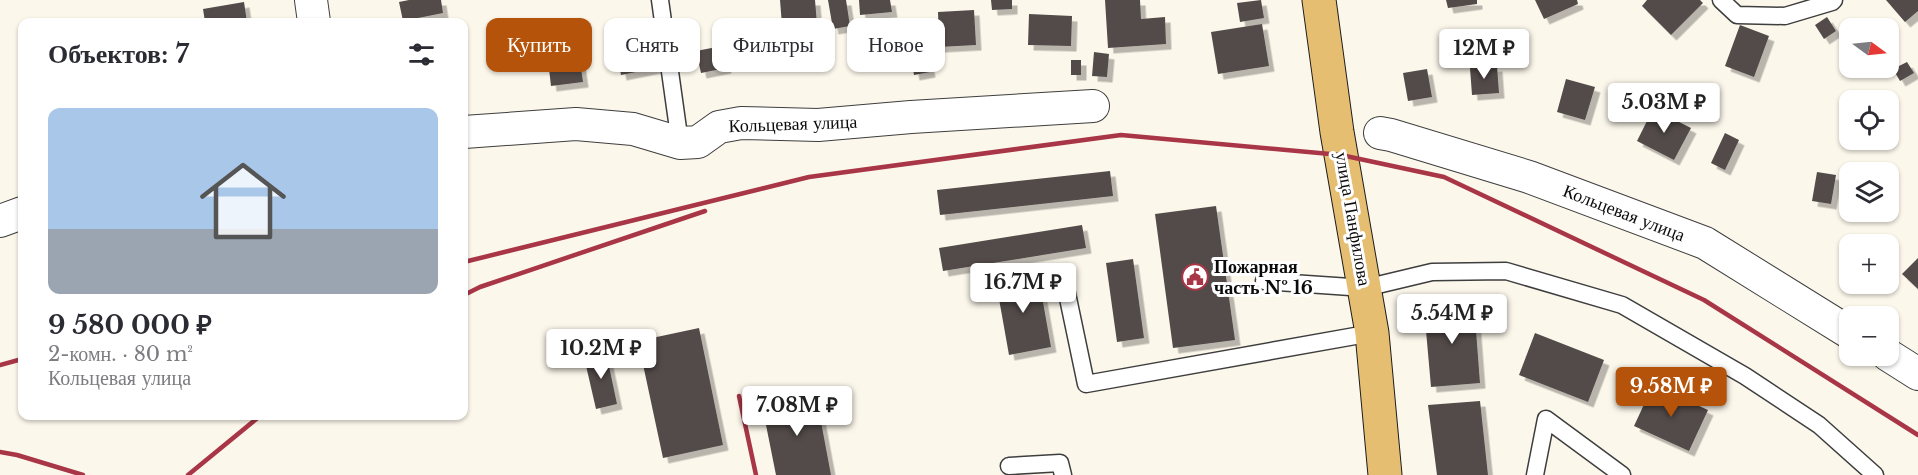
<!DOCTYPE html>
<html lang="ru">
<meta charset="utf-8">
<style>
body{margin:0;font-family:"Libre Baskerville",serif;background:#f7f7f7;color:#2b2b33;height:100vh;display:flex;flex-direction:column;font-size:22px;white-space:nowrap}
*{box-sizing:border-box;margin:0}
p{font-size:20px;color:#7c7c81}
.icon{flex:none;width:33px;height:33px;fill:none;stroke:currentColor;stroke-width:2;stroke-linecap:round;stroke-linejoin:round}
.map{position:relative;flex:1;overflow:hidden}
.details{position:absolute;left:18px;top:18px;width:450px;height:402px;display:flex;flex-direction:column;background:#fff;border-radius:12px;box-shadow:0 2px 4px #0004}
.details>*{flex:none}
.top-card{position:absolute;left:486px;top:18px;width:570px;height:54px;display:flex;gap:12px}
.needle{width:39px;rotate:105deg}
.fabs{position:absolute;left:1839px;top:18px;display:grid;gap:12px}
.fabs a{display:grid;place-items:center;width:60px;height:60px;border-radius:12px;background:#fff;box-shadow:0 2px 4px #0004;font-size:30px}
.price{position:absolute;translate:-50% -51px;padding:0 14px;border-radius:6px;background:#fff;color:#222;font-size:20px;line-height:39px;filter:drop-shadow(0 2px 3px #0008)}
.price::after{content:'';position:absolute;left:50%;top:36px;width:18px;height:14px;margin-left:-9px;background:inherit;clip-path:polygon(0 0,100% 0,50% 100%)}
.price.current{background:#b45309;color:#fff}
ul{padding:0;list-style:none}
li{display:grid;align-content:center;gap:12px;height:318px;padding:0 30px}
li span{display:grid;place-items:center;height:186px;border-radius:12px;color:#555}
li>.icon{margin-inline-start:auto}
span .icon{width:108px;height:108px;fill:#fffc;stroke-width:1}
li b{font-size:26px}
h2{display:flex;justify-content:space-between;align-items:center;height:72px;padding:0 30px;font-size:26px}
.chip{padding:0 21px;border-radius:12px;background:#fff;box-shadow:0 2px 4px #0004;font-size:21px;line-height:54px}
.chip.current{background:#b45309;color:#fff}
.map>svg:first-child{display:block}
</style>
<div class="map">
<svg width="1918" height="475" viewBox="0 0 1918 475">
<defs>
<filter id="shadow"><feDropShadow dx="5.5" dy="5.5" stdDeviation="0" flood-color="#0004"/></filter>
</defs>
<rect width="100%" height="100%" fill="#fcf7eb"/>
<path fill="#524b49" filter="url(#shadow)" d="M409,0H441L443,13L403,21L399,2Z
M780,0H815L819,48L784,51Z
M828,0H846L850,26L833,29Z
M859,0H890L892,12L860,15Z
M991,0H1012V9L992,10Z
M1105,0H1140L1141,19L1165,17L1166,44L1108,48Z
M1261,0L1264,18L1240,22L1237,3Z
M1446,0H1477V4L1448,8Z
M1535,0H1577L1578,4L1544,19Z
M1647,0H1700L1703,3L1671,35L1642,6Z
M1886,0H1918V11L1905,22Z
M244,2L247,22H205L203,9Z
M974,10L976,45L939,47L938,12Z
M1029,14L1072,16L1071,46L1028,45Z
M1827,17L1836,31L1824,39L1815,25Z
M1262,24L1269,66L1218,74L1211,32Z
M1740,25L1769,36L1754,77L1725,66Z
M653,29L661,67L621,75L614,36Z
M577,39L583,82L551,86L546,43Z
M722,46L726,68L701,73L696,51Z
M926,49L930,72L914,75L910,51Z
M1094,52L1109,54L1107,77L1092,76Z
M1071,60H1081V75H1071Z
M1907,62L1914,73L1900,81L1893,69Z
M1497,66L1499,93L1472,95L1470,68Z
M1427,69L1432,97L1408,101L1403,73Z
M1566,79L1595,87L1585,120L1557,112Z
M1653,109L1691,128L1674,160L1637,141Z
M1725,133L1739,140L1725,170L1711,163Z
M1110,171L1113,196L940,215L937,190Z
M1817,172L1836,175L1831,204L1812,201Z
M1216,206L1235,340L1173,348L1155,214Z
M1082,225L1086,248L943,271L939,248Z
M1918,258V289L1902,274Z
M1133,259L1144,338L1117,342L1106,263Z
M1038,274L1051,347L1009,355L996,282Z
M1474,304L1480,383L1431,387L1424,308Z
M699,328L723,445L663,458L638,341Z
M1535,333L1604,360L1588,402L1519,375Z
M606,352L617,404L596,409L584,357Z
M1653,385L1708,410L1689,451L1634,426Z
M816,395L831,475H776L762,405Z
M1480,401L1488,475H1437L1428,405Z"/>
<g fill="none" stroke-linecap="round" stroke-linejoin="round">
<g stroke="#3e3e3e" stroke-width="19">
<path id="lane" d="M660,0L680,143
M1721,0L1737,15L1785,16L1832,2L1834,0
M1064,279L1086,384L1372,333
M1264,281L1365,288L1432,272L1506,271L1622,305L1745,376L1819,425L1875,475
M1009,466L1060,463L1063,475
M1535,475L1546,419L1622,475"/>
</g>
<g stroke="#3e3e3e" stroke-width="34">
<path id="street" d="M311,0L314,22
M464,132L576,124L633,129L680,143L698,142L719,127L741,123L818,125L911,117L1093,106
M1380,133L1391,135L1529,177L1705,243L1850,333
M0,221L22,213
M1888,355L1918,374"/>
</g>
<g stroke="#1c1c1c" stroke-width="35">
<path id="primary" d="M1319,0L1337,132L1372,333L1385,475"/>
</g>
<use href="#lane" stroke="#fff" stroke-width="16"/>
<use href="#street" stroke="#fff" stroke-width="32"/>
<use href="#primary" stroke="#e6be71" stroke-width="33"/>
<path stroke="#a83646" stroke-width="4.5" d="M464,262L809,177L1121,135L1341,155L1444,177L1704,300L1918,435
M464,295L480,287L705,211
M0,365L22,359
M739,396L756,475
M0,452L17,455L83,475
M188,475L260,416"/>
</g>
<defs>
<g id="civic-ring" transform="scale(1.35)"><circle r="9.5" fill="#fff" stroke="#a83646" stroke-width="1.5"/><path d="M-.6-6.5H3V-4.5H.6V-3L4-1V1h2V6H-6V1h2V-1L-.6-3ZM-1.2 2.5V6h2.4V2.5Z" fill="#a83646"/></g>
</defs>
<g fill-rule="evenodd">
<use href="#civic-ring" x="1195" y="277"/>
</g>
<g text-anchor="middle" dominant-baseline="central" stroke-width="6" stroke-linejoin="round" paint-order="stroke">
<g font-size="18" fill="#0b0b0b" stroke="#fff">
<text transform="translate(793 124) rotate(-2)">Кольцевая улица</text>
<text transform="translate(1624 213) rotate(21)">Кольцевая улица</text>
<text transform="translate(1353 219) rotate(80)">улица Панфилова</text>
</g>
<g font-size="18" font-weight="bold" fill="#0b0b0b" stroke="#fff" text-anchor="start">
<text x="1214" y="267">Пожарная<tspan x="1214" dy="21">часть № 16</tspan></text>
</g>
</g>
</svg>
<div class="fabs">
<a><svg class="needle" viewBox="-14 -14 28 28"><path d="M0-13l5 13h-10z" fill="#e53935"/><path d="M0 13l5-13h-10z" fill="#7c7c81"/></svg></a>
<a><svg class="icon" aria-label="locate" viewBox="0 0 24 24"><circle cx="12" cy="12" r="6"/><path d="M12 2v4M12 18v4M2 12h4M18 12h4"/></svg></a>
<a><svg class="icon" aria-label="layers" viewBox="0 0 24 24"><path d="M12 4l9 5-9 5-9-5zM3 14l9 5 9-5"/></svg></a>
<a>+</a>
<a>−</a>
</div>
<b class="price" style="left:1484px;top:80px">12M ₽</b>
<b class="price" style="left:1664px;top:134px">5.03M ₽</b>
<b class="price" style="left:1023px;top:314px">16.7M ₽</b>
<b class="price" style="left:1452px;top:345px">5.54M ₽</b>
<b class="price" style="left:601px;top:380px">10.2M ₽</b>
<b class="price current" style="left:1671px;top:418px">9.58M ₽</b>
<b class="price" style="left:797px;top:437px">7.08M ₽</b>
<div class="top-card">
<a class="chip current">Купить</a>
<a class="chip">Снять</a>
<a class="chip">Фильтры</a>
<a class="chip">Новое</a>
</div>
<section class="details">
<h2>Объектов: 7<svg class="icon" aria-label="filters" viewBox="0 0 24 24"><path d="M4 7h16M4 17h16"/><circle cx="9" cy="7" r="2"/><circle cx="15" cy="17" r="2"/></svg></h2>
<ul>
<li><span style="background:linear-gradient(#a9c7e8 65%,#9aa5b1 0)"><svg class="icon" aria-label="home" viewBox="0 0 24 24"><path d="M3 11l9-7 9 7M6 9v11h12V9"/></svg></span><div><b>9 580 000 ₽</b><p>2-комн. · 80 m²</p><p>Кольцевая улица</p></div></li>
</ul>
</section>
</div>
